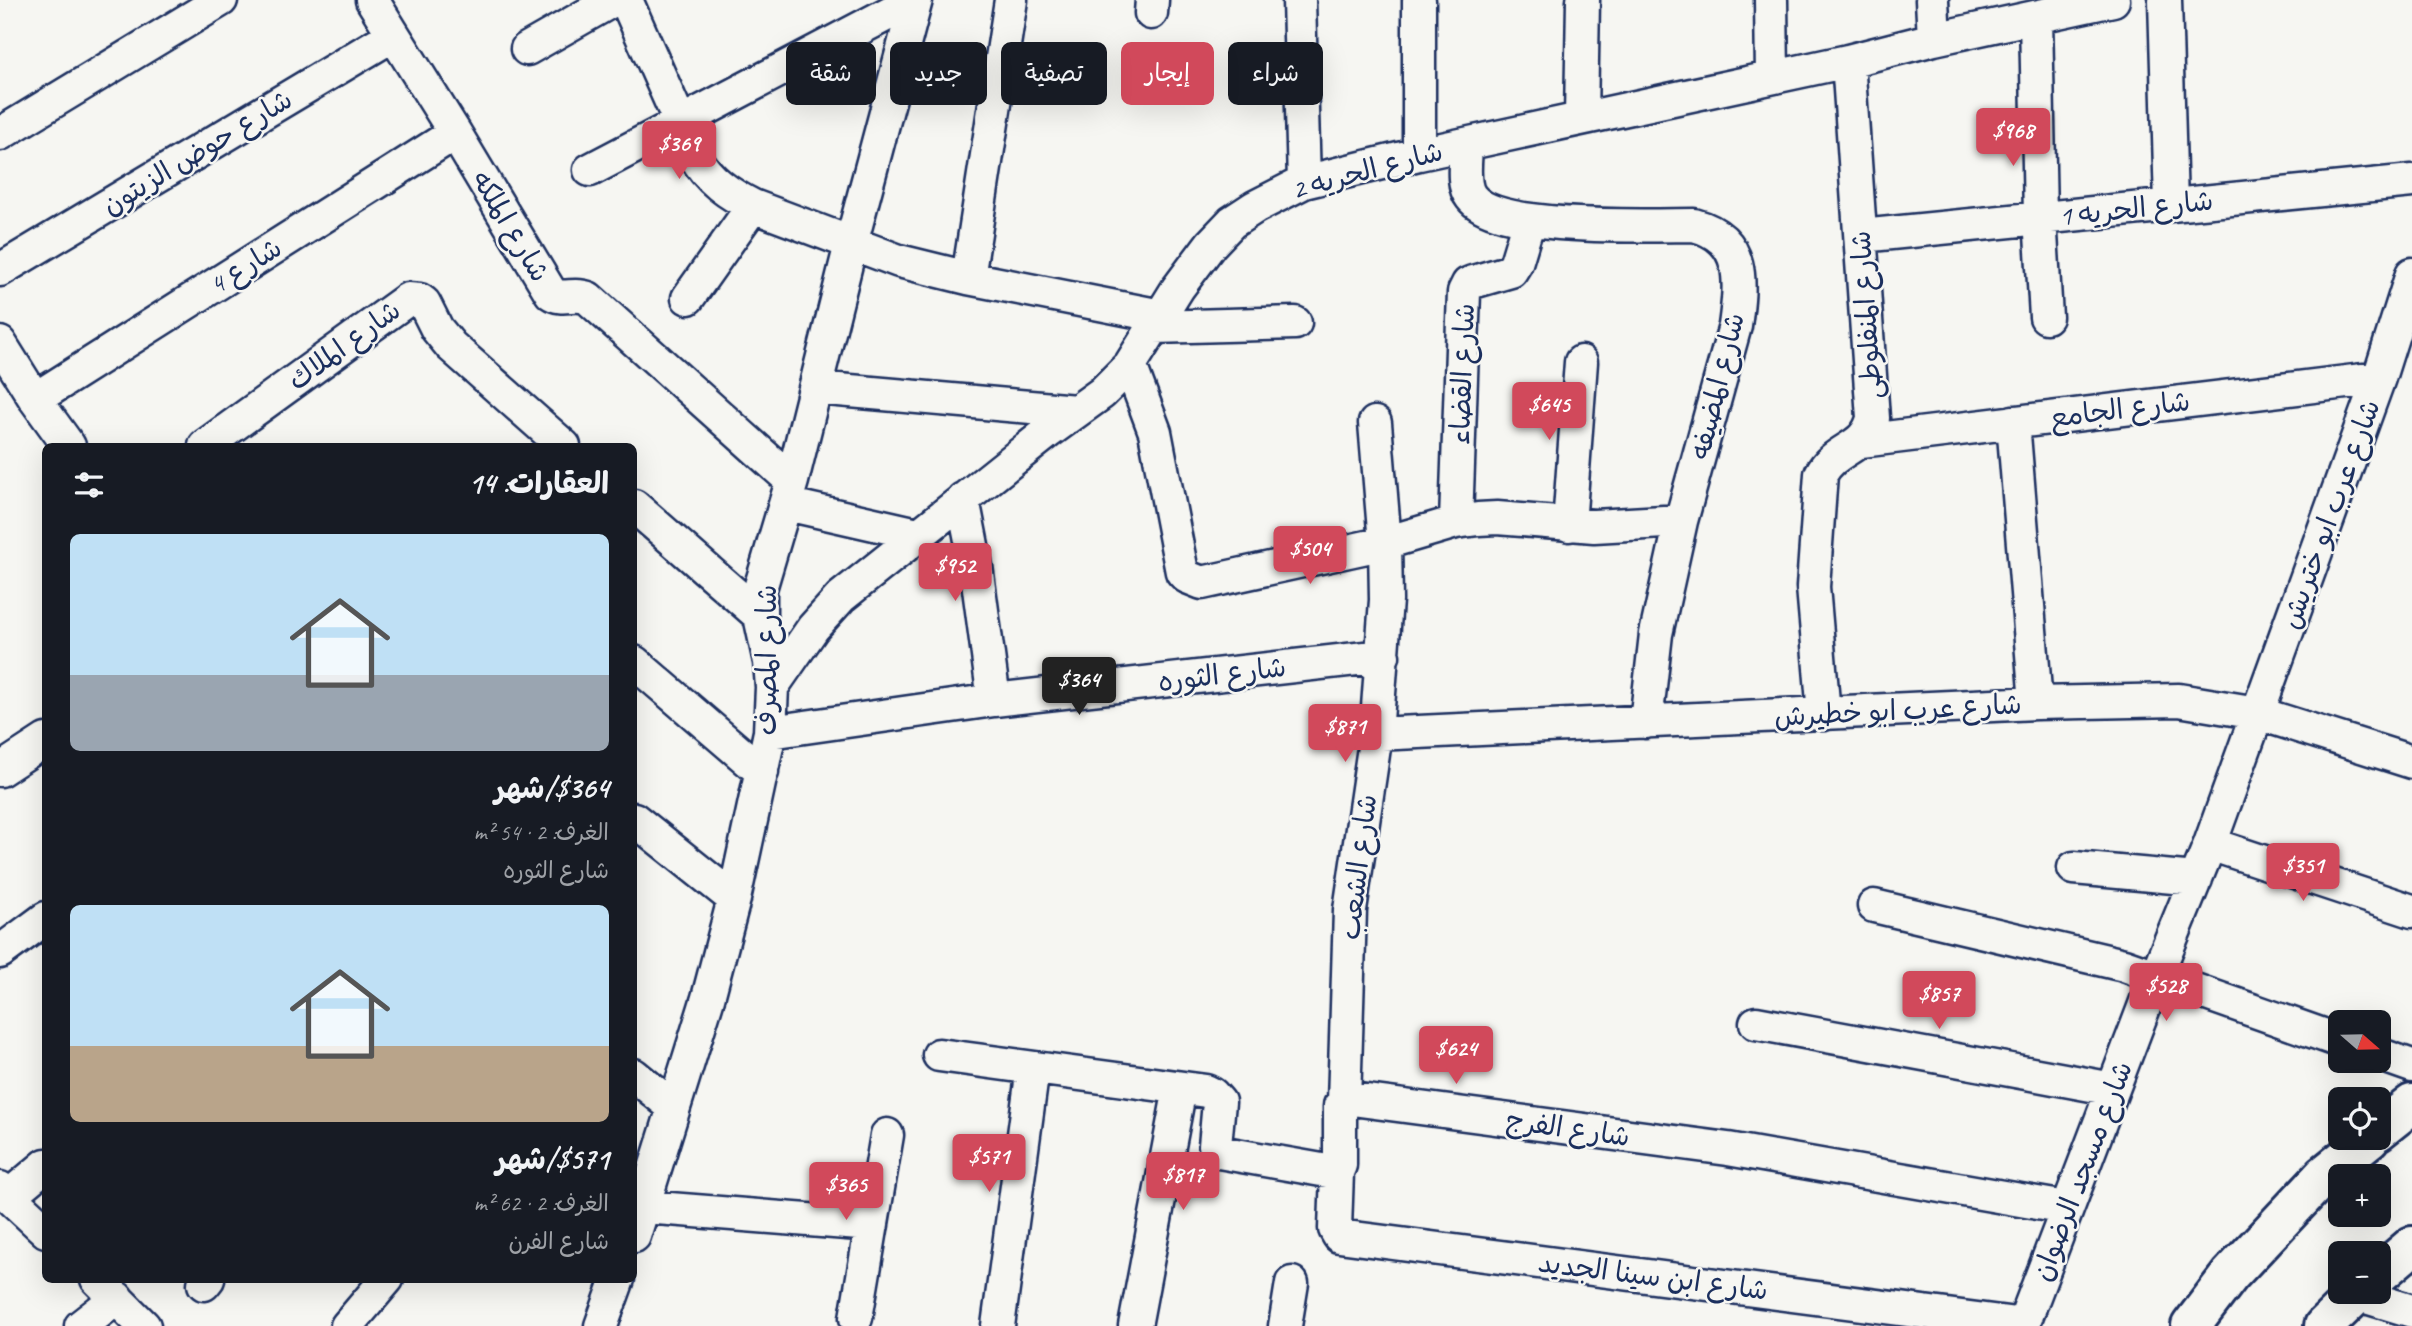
<!DOCTYPE html>
<html lang="ar">
<meta charset="utf-8">
<style>
body{margin:0;font-family:Caveat,"Playpen Sans Arabic",sans-serif;background:#242831;color:#f1f3f6;direction:rtl;height:100vh;display:flex;flex-direction:column;font-size:26px;white-space:nowrap}
*{box-sizing:border-box;margin:0}
p{font-size:23px;color:#9ea1a6}
.icon{flex:none;width:38px;height:38px;fill:none;stroke:currentColor;stroke-width:2;stroke-linecap:round;stroke-linejoin:round}
.map{position:relative;flex:1;overflow:hidden;direction:ltr}
.details{position:absolute;left:42px;top:443px;width:595px;height:840px;display:flex;flex-direction:column;background:#171b24;border-radius:10px;box-shadow:0 7px 28px #0002;direction:rtl}
.details>*{flex:none}
.banner{position:absolute;left:658px;top:42px;width:665px;height:63px;direction:rtl;display:flex;gap:14px}
.needle{width:46px;rotate:110deg}
.buttons{position:absolute;left:2328px;top:1010px;display:grid;gap:14px}
.buttons a{display:grid;place-items:center;width:63px;height:63px;border-radius:10px;background:#171b24;box-shadow:0 7px 28px #0002;font-size:35px}
.price{position:absolute;translate:-50% -60px;padding:0 16px;border-radius:7px;background:#d1495b;color:#fff;font-size:23px;line-height:46px;filter:drop-shadow(0 2px 4px #0008)}
.price::after{content:'';position:absolute;left:50%;top:42px;width:21px;height:16px;margin-left:-10px;background:inherit;clip-path:polygon(0 0,100% 0,50% 100%)}
.price.on{background:#222;color:#fff}
ul{padding:0;list-style:none}
li{display:grid;align-content:center;gap:14px;height:371px;padding:0 28px}
li span{display:grid;place-items:center;height:217px;border-radius:10px;color:#555}
li>.icon{margin-inline-start:auto}
span .icon{width:126px;height:126px;fill:#fffc;stroke-width:1}
li b{font-size:30px}
h2{display:flex;justify-content:space-between;align-items:center;height:84px;padding:0 28px;font-size:30px}
.tag{padding:0 24px;border-radius:10px;background:#171b24;box-shadow:0 7px 28px #0002;font-size:24px;line-height:63px}
.tag.on{background:#d1495b;color:#fff}
.map>svg:first-child{display:block}
</style>
<div class="map">
<svg width="2412" height="1326" viewBox="0 0 2412 1326">
<rect width="100%" height="100%" fill="#f6f6f2"/>
<filter id="ink" filterUnits="userSpaceOnUse"><feTurbulence type="fractalNoise" baseFrequency=".0143" numOctaves="2"/><feDisplacementMap in="SourceGraphic" scale="14" xChannelSelector="R" yChannelSelector="G"/><feConvolveMatrix kernelMatrix="1 2 1 2 8 2 1 2 1" color-interpolation-filters="sRGB"/></filter>
<g filter="url(#ink)">
<g fill="none" stroke-linecap="round" stroke-linejoin="round">
<g stroke="#1b2f5e" stroke-width="37">
<path id="minor" d="M372,0L455,133L551,293C562,301 575,292 588,298L792,481
M626,0L695,156C708,180 729,194 753,206L899,261L968,278L1161,316
M1299,0L1304,182
M1771,0L1772,77
M1932,0L1934,39
M2165,0L2171,205
M1151,13L1152,0
M2036,17L2040,217L2046,317
M527,49L613,0
M1581,118L1583,0
M0,134L221,0
M1466,144C1466,160 1461,184 1471,197C1497,232 1651,225 1694,225C1746,239 1741,282 1735,326L1681,521L1656,634L1646,722
M1419,154V0
M590,170L914,0
M1861,236L2412,181
M0,270L393,35
M968,278L1011,0
M688,298L753,206
M1154,327L1295,323
M0,343L35,399L69,446
M1130,365L1155,432L1182,572L1187,577L1202,583L1385,543L1456,522L1478,519L1497,518L1594,526L1681,521
M816,388L1076,411
M35,399L455,133
M2013,422L2036,703
M1861,441L2379,378
M205,446L408,299L420,300L424,303L437,329L451,346L564,446
M963,499L976,566L994,700
M786,504L918,534
M634,506L760,616
M1456,522L1464,292L1468,284L1473,282L1511,271L1516,263L1529,220
M1569,525L1581,362
M634,662L762,772
M772,687L813,628L841,597L1048,432L1102,393L1130,365L1178,288L1211,244L1232,222L1255,207L1304,182L1419,154L1848,61L1934,39L2113,0
M1824,714L1813,587L1821,474C1835,447 1866,450 1873,418L1848,61
M770,732L994,700L1383,656
M1376,734L2036,703L2179,700L2257,713L2412,762
M0,770L46,740
M634,819L734,899
M2210,844L2412,911
M2074,868L2196,879
M1874,906L2124,965L2340,1041
M0,952L46,918
M1756,1023L2113,1089
M2378,1054L2412,1066
M939,1055L1206,1091L1212,1094L1219,1102L1215,1146L1219,1152L1333,1172H1337L1340,1165V1106L1352,1099L1728,1149L2066,1208
M634,1075L673,1107
M1344,1102L1350,910L1376,734L1386,600L1385,543L1375,423
M1337,1172L1335,1229L1339,1236L2016,1324L2025,1320L2156,976L2210,844L2379,378L2412,274
M0,1188L46,1231
M9,1196L46,1165
M644,1207L872,1225
M634,1236L708,998L734,899L770,732L772,687L770,662L760,616V589L792,481L851,244L916,0
M97,1279L144,1326
M204,1284L208,1279
M2356,1294L2412,1311
M856,1318L887,1135
M81,1326L117,1298
M347,1326L387,1279
M601,1326L618,1279
M998,1326L1033,1068
M1135,1326L1180,1088
M1285,1326L1292,1283"/>
</g>
<g stroke="#1b2f5e" stroke-width="44">
<path id="tertiary" d="M2378,1131L2412,1104
M2378,1275L2412,1246
M2191,1326L2230,1275L2324,1175L2370,1138
M2324,1326L2359,1292"/>
</g>
<use href="#minor" stroke="#f6f6f2" stroke-width="32"/>
<use href="#tertiary" stroke="#f6f6f2" stroke-width="38"/>
</g>
</g>
<g text-anchor="middle" dominant-baseline="central" stroke-width="5" stroke-linejoin="round" paint-order="stroke">
<g font-size="28" fill="#1b2f5e" stroke="#f6f6f2">
<text transform="translate(197 152) rotate(-31)">شارع حوض الزيتون</text>
<text transform="translate(1367 170) rotate(-15)">شارع الحريه 2</text>
<text transform="translate(2136 208) rotate(-6)">شارع الحريه 1</text>
<text transform="translate(511 226) rotate(59)">شارع الملكه</text>
<text transform="translate(245 266) rotate(-32)">شارع 4</text>
<text transform="translate(1866 315) rotate(-94)">شارع المنفلوطى</text>
<text transform="translate(344 345) rotate(-36)">شارع الملاك</text>
<text transform="translate(1462 374) rotate(-88)">شارع القضاء</text>
<text transform="translate(1717 386) rotate(-76)">شارع المضيفه</text>
<text transform="translate(2120 409) rotate(-7)">شارع الجامع</text>
<text transform="translate(2330 514) rotate(-70)">شارع عرب ابو ختريش</text>
<text transform="translate(766 660) rotate(-90)">شارع المصرف</text>
<text transform="translate(1222 674) rotate(-7)">شارع الثوره</text>
<text transform="translate(1898 710) rotate(-3)">شارع عرب ابو خطيرش</text>
<text transform="translate(1358 867) rotate(-83)">شارع الشعب</text>
<text transform="translate(1568 1128) rotate(8)">شارع الفرج</text>
<text transform="translate(2082 1171) rotate(-69)">شارع مسجد الرضوان</text>
<text transform="translate(1653 1276) rotate(7)">شارع ابن سينا الجديد</text>
</g>
</g>
</svg>
<div class="buttons">
<a><svg class="needle" viewBox="-14 -14 28 28"><path d="M0-13l5 13h-10z" fill="#e53935"/><path d="M0 13l5-13h-10z" fill="#9ea1a6"/></svg></a>
<a><svg class="icon" aria-label="locate" viewBox="0 0 24 24"><circle cx="12" cy="12" r="6"/><path d="M12 2v4M12 18v4M2 12h4M18 12h4"/></svg></a>
<a>+</a>
<a>−</a>
</div>
<b class="price" style="left:2013px;top:168px">$968</b>
<b class="price" style="left:679px;top:181px">$369</b>
<b class="price" style="left:1549px;top:442px">$645</b>
<b class="price" style="left:1310px;top:586px">$504</b>
<b class="price" style="left:955px;top:603px">$952</b>
<b class="price on" style="left:1079px;top:717px">$364</b>
<b class="price" style="left:1345px;top:764px">$871</b>
<b class="price" style="left:2303px;top:903px">$351</b>
<b class="price" style="left:2166px;top:1023px">$528</b>
<b class="price" style="left:1939px;top:1031px">$857</b>
<b class="price" style="left:1456px;top:1086px">$624</b>
<b class="price" style="left:989px;top:1194px">$571</b>
<b class="price" style="left:1183px;top:1212px">$817</b>
<b class="price" style="left:846px;top:1222px">$365</b>
<div class="banner">
<a class="tag">شراء</a>
<a class="tag on">إيجار</a>
<a class="tag">تصفية</a>
<a class="tag">جديد</a>
<a class="tag">شقة</a>
</div>
<section class="details">
<h2>العقارات: 14<svg class="icon" aria-label="filters" viewBox="0 0 24 24"><path d="M4 7h16M4 17h16"/><circle cx="9" cy="7" r="2"/><circle cx="15" cy="17" r="2"/></svg></h2>
<ul>
<li><span style="background:linear-gradient(#bfe0f5 65%,#9aa5b1 0)"><svg class="icon" aria-label="home" viewBox="0 0 24 24"><path d="M3 11l9-7 9 7M6 9v11h12V9"/></svg></span><div><b>$364/شهر</b><p>الغرف: 2 · 54 m²</p><p>شارع الثوره</p></div></li>
<li><span style="background:linear-gradient(#bfe0f5 65%,#b9a48a 0)"><svg class="icon" aria-label="home" viewBox="0 0 24 24"><path d="M3 11l9-7 9 7M6 9v11h12V9"/></svg></span><div><b>$571/شهر</b><p>الغرف: 2 · 62 m²</p><p>شارع الفرن</p></div></li>
</ul>
</section>
</div>
